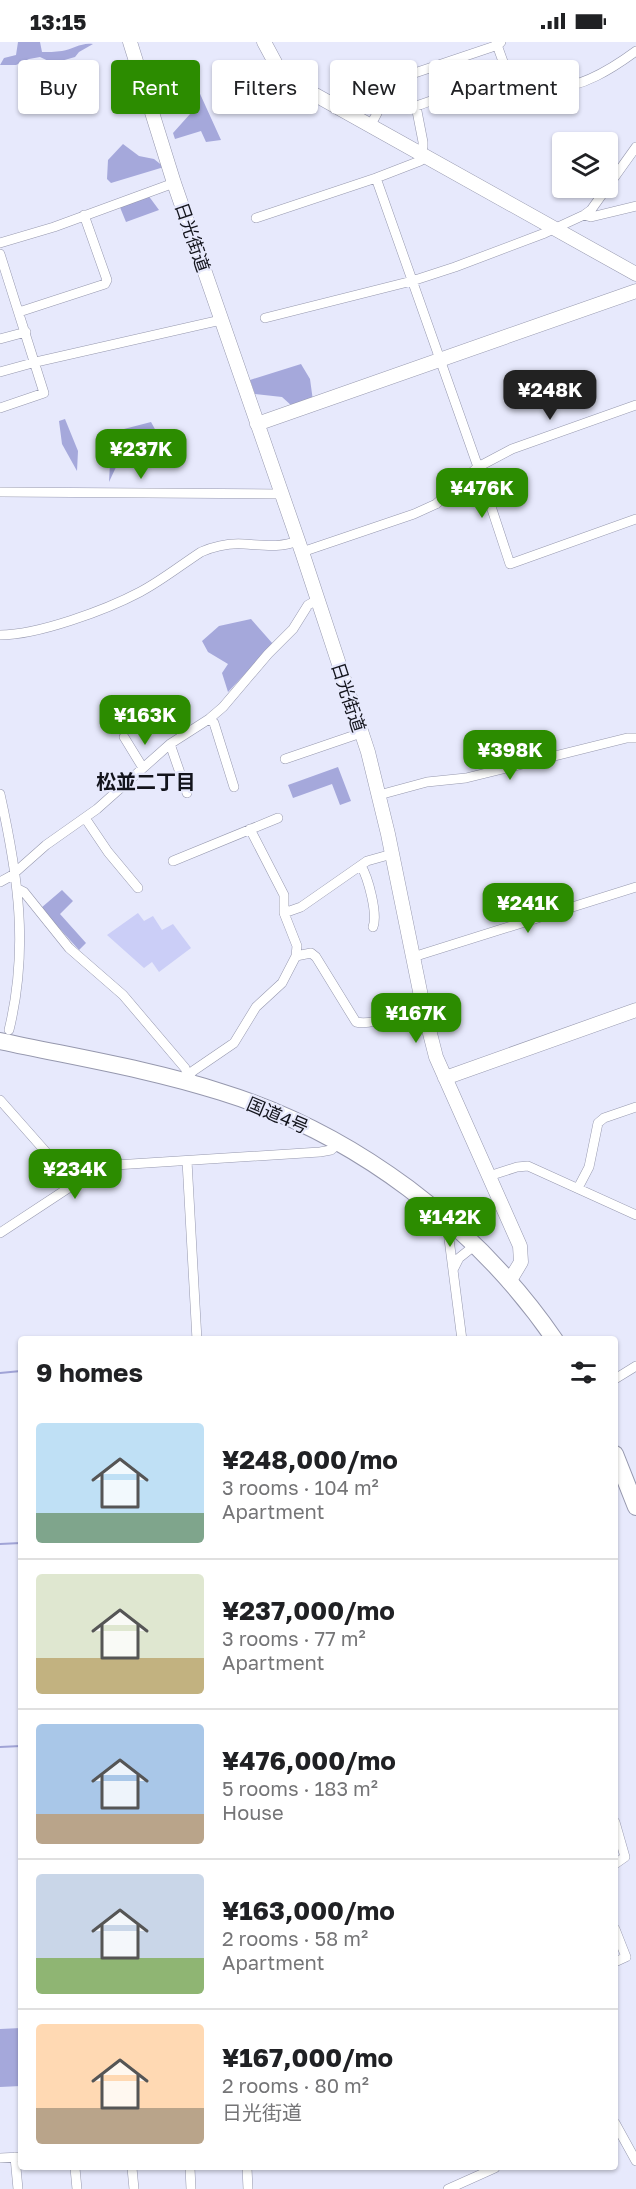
<!DOCTYPE html>
<meta charset="utf-8">
<style>
body{margin:0;font-family:"Golos Text","Noto Sans JP",sans-serif;background:#f6f6f6;color:#202124;height:100vh;display:flex;flex-direction:column;font-size:22px;white-space:nowrap}
*{box-sizing:border-box;margin:0}
p{font-size:20px;color:#757577}
.icon{flex:none;width:33px;height:33px;fill:none;stroke:currentColor;stroke-width:2;stroke-linecap:round;stroke-linejoin:round}
.map{position:relative;flex:1;overflow:hidden}
.panel{position:absolute;left:18px;top:1294px;width:600px;height:834px;display:flex;flex-direction:column;background:#fff;border-radius:6px;box-shadow:0 2px 4px #0004}
.panel>*{flex:none}
.guide{position:absolute;left:18px;top:18px;width:600px;height:54px;display:flex;gap:12px}
.controls{position:absolute;left:552px;top:90px;display:grid;gap:12px}
.controls a{display:grid;place-items:center;width:66px;height:66px;border-radius:6px;background:#fff;box-shadow:0 2px 4px #0004;font-size:30px}
.price{position:absolute;translate:-50% -51px;padding:0 14px;border-radius:12px;background:#2c8c00;color:#fff;font-size:20px;line-height:39px;filter:drop-shadow(0 2px 3px #0008)}
.price::after{content:'';position:absolute;left:50%;top:36px;width:18px;height:14px;margin-left:-9px;background:inherit;clip-path:polygon(0 0,100% 0,50% 100%)}
.price.current{background:#222;color:#fff}
ul{padding:0;list-style:none}
li{display:flex;align-items:center;gap:18px;height:150px;padding:0 18px}
li+li{border-top:2px solid #e0e0e0}
li span{display:grid;place-items:center;flex:none;width:168px;height:120px;border-radius:6px;color:#555}
li>.icon{margin-inline-start:auto}
span .icon{width:72px;height:72px;fill:#fffc;stroke-width:1}
li b{font-size:26px}
h2{display:flex;justify-content:space-between;align-items:center;height:72px;padding:0 18px;font-size:26px}
.pill{padding:0 21px;border-radius:6px;background:#fff;box-shadow:0 2px 4px #0004;font-size:21px;line-height:54px}
.pill.current{background:#2c8c00;color:#fff}
.status{display:flex;justify-content:space-between;align-items:center;height:42px;padding:0 30px;background:#fff;direction:ltr}
.status svg{height:16px;fill:currentColor}
.map>svg:first-child{display:block}
</style>
<div class="status"><b>13:15</b><svg viewBox="0 0 49 12"><path d="M0 12V9h3v3zM5 12V6h3v6zM10 12V3h3v9zM15 12V0h3v12zM26 1h20v11H26zM47 4h2v5h-2z"/></svg></div>
<div class="map">
<svg width="636" height="2147" viewBox="0 0 636 2147">
<rect width="100%" height="100%" fill="#e7e9fc"/>
<path fill="#cbcef7" d="M138,871L144,879L153,874L162,888L173,882L191,906L159,930L152,920L144,926L107,893Z"/>
<path fill="#a5a8db" d="M18,0H40L42,10C48,10 55,10 62,9C73,7 82,0 93,2L79,10L75,15L61,19L57,23L40,15L29,17L16,23H0L4,16L16,13Z
M191,32L221,98L206,100L201,89L175,97L173,91L190,72L176,41Z
M123,102L139,114L154,117L164,125L111,141L107,137L108,118Z
M145,149L159,168L126,180L117,158Z
M301,322L310,337L313,359L292,364L282,355L255,352L250,338Z
M65,377L78,409L77,429L62,402L59,379Z
M151,380L156,389L137,396L134,423L128,420L117,423L109,440L110,421L124,414L126,410L123,404L102,405V399L124,387Z
M251,577L273,602L228,650L222,631L228,622L208,610L202,599L219,584Z
M338,725L351,759L340,763L332,742L293,756L288,743Z
M62,848L73,859L60,872L86,901L79,908L41,866Z
M21,1986V2044L0,2045V1987Z"/>
<g fill="none" stroke-linecap="round" stroke-linejoin="round">
<path stroke="#a0a3d6" stroke-width="2" d="M0,1331L21,1329
M0,1502L21,1501
M0,1705L21,1704"/>
<g stroke="#9698ae" stroke-width="10">
<path id="street" d="M496,0L510,39
M370,84C380,67 383,60 385,41L498,3L501,0
M420,111L423,105V100L416,64C441,56 467,44 492,40C513,37 531,46 552,46C582,46 613,26 636,9
M584,173L591,175L636,164
M256,176L376,136L420,119L426,115
M0,201L54,185L174,141
M0,212L44,351L0,366
M19,270L105,242L107,238L84,173
M265,276L412,239L455,225L545,191L584,173L591,168L636,105
M0,297L26,290
M0,330L36,320L221,278
M636,363L512,407L478,425L510,522L636,477
M0,450L281,452
M302,510L414,472L436,462L478,425L376,136
M0,593C38,593 106,568 140,550C161,539 181,523 201,510C215,504 230,501 244,502C263,503 280,506 298,499
M209,677L214,681L234,745
M124,695L143,726
M170,702L187,751
M285,717L361,691
M0,752C18,833 29,906 9,988
M379,753L427,740L466,736L627,696H636
M85,776L108,810L138,846
M173,819L278,776
M361,824C368,835 378,872 373,885
M0,840L11,834L46,803L97,767L170,702L209,677L223,665L268,612L293,587L308,563L317,558
M18,847L24,850L69,906L123,953L185,1026L188,1033
M284,871L301,865L367,819L392,812
M296,914L311,911L316,915L356,980C378,985 400,965 423,964
M413,915L636,845
M185,1039L193,1029L234,1001L256,965L282,941L296,914L297,904L284,871V853L250,787
M0,1058L61,1127L69,1135L77,1138
M187,1119L197,1298
M489,1134L517,1125L528,1124L636,1173
M578,1146L589,1125L598,1081L604,1076L636,1065
M444,1178L448,1189L462,1298
M0,1191L76,1141L81,1126L84,1125L320,1110L331,1108L339,1101
M453,1228L459,1216L474,1204
M615,1337L636,1324
M615,1780L625,1815L615,1822
M615,1887L626,1915L615,1920
M615,2081L636,2119
M15,2115L18,2147
M0,2116L21,2115
M75,2126L77,2147
M132,2126L134,2147
M190,2126L191,2147
M247,2126L248,2147
M448,2147L495,2126"/>
</g>
<g stroke="#9698ae" stroke-width="15">
<path id="secondary" d="M130,0L174,141L302,510L368,710L388,792L423,964L436,1015L520,1204L521,1220L509,1240
M264,0L278,26L294,41L636,232
M257,382L636,249
M445,1036L636,968"/>
</g>
<g stroke="#9698ae" stroke-width="18">
<path id="highway" d="M0,999C74,1015 149,1027 221,1050C354,1091 476,1183 555,1298
M615,1412L636,1465"/>
</g>
<use href="#street" stroke="#fff" stroke-width="9"/>
<use href="#secondary" stroke="#fff" stroke-width="14"/>
<use href="#highway" stroke="#fff" stroke-width="16"/>
</g>
<g text-anchor="middle" dominant-baseline="central" stroke-width="4.5" stroke-linejoin="round" paint-order="stroke">
<g font-size="18" fill="#13141c" stroke="#e7e9fc">
<text transform="translate(193 195) rotate(71)">日光街道</text>
<text transform="translate(349 655) rotate(72)">日光街道</text>
<text transform="translate(278 1073) rotate(23)">国道4号</text>
</g>
<g font-size="20" font-weight="bold" fill="#13141c" stroke="#e7e9fc">
<text x="146" y="739">松並二丁目</text>
</g>
</g>
</svg>
<div class="controls">
<a><svg class="icon" aria-label="layers" viewBox="0 0 24 24"><path d="M12 4l9 5-9 5-9-5zM3 14l9 5 9-5"/></svg></a>
</div>
<b class="price current" style="left:550px;top:379px">¥248K</b>
<b class="price" style="left:141px;top:438px">¥237K</b>
<b class="price" style="left:482px;top:477px">¥476K</b>
<b class="price" style="left:145px;top:704px">¥163K</b>
<b class="price" style="left:510px;top:739px">¥398K</b>
<b class="price" style="left:528px;top:892px">¥241K</b>
<b class="price" style="left:416px;top:1002px">¥167K</b>
<b class="price" style="left:75px;top:1158px">¥234K</b>
<b class="price" style="left:450px;top:1206px">¥142K</b>
<div class="guide">
<a class="pill">Buy</a>
<a class="pill current">Rent</a>
<a class="pill">Filters</a>
<a class="pill">New</a>
<a class="pill">Apartment</a>
</div>
<section class="panel">
<h2>9 homes<svg class="icon" aria-label="filters" viewBox="0 0 24 24"><path d="M4 7h16M4 17h16"/><circle cx="9" cy="7" r="2"/><circle cx="15" cy="17" r="2"/></svg></h2>
<ul>
<li><span style="background:linear-gradient(#bfe0f5 75%,#7fa58c 0)"><svg class="icon" aria-label="home" viewBox="0 0 24 24"><path d="M3 11l9-7 9 7M6 9v11h12V9"/></svg></span><div><b>¥248,000/mo</b><p>3 rooms · 104 m²</p><p>Apartment</p></div></li>
<li><span style="background:linear-gradient(#dfe7d0 70%,#c2b280 0)"><svg class="icon" aria-label="home" viewBox="0 0 24 24"><path d="M3 11l9-7 9 7M6 9v11h12V9"/></svg></span><div><b>¥237,000/mo</b><p>3 rooms · 77 m²</p><p>Apartment</p></div></li>
<li><span style="background:linear-gradient(#a9c7e8 75%,#b9a48a 0)"><svg class="icon" aria-label="home" viewBox="0 0 24 24"><path d="M3 11l9-7 9 7M6 9v11h12V9"/></svg></span><div><b>¥476,000/mo</b><p>5 rooms · 183 m²</p><p>House</p></div></li>
<li><span style="background:linear-gradient(#c9d6e8 70%,#8fb573 0)"><svg class="icon" aria-label="home" viewBox="0 0 24 24"><path d="M3 11l9-7 9 7M6 9v11h12V9"/></svg></span><div><b>¥163,000/mo</b><p>2 rooms · 58 m²</p><p>Apartment</p></div></li>
<li><span style="background:linear-gradient(#ffd9b3 70%,#b9a48a 0)"><svg class="icon" aria-label="home" viewBox="0 0 24 24"><path d="M3 11l9-7 9 7M6 9v11h12V9"/></svg></span><div><b>¥167,000/mo</b><p>2 rooms · 80 m²</p><p>日光街道</p></div></li>
</ul>
</section>
</div>
